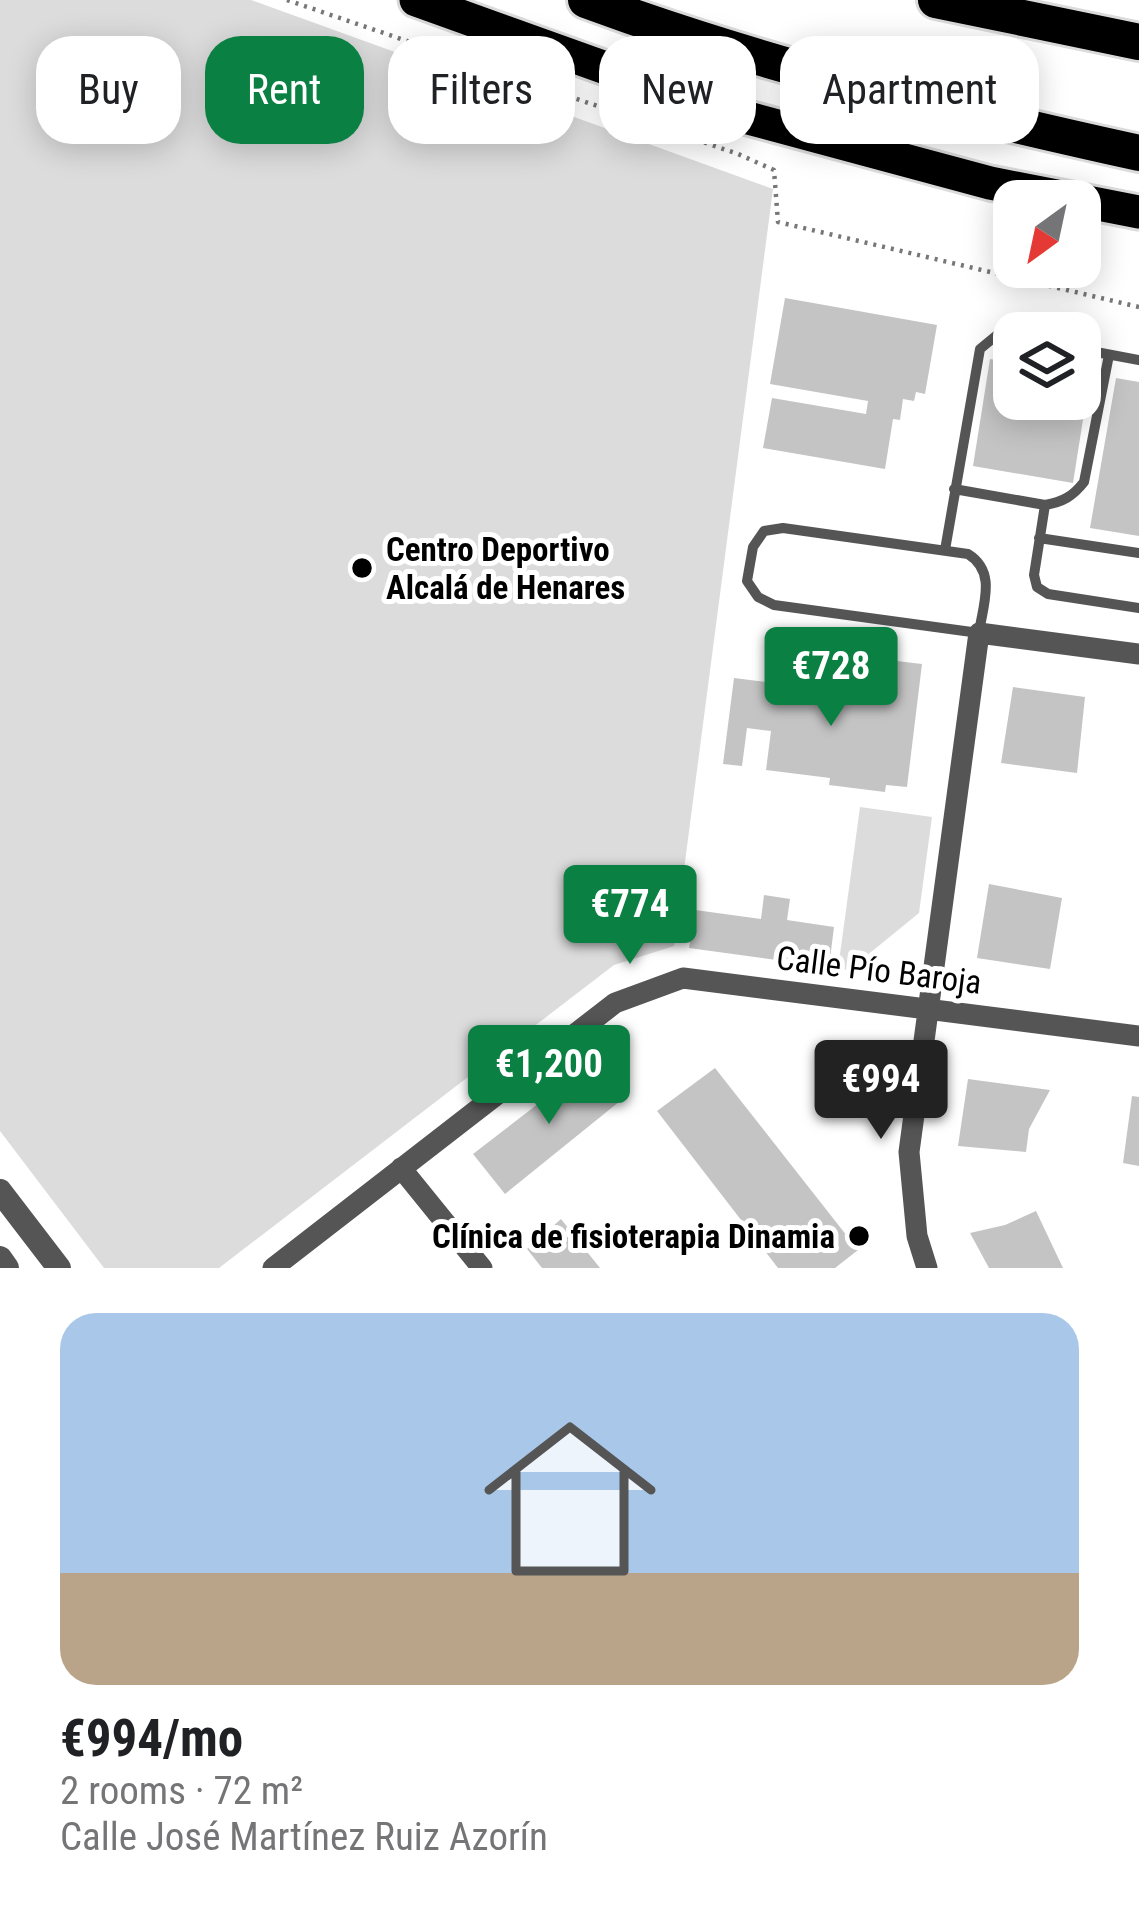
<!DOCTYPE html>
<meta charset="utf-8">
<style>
body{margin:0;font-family:"Roboto Condensed",sans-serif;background:#f2f2f2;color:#202124;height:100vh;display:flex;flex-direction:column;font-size:45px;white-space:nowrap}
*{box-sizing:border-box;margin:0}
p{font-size:39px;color:#757577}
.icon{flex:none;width:66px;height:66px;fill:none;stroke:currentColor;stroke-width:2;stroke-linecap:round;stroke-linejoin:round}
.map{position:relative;height:1268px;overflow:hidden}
.details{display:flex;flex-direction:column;background:#fff;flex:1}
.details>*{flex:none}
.guide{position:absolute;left:36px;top:36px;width:1068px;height:108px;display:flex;gap:24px}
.needle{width:78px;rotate:213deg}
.fabs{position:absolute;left:993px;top:180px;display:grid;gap:24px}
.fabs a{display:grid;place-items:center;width:108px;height:108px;border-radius:24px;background:#fff;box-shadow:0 6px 30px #0003;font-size:60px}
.price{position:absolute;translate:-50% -102px;padding:0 27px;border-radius:12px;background:#0b8043;color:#fff;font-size:39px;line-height:78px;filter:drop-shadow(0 3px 6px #0008)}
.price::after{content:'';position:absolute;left:50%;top:72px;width:36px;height:27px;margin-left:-18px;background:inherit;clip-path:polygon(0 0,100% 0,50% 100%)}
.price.current{background:#222;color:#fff}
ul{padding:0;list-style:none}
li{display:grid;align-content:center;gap:24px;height:636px;padding:0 60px}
li span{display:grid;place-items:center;height:372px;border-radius:36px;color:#555}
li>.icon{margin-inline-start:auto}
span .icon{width:216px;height:216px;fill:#fffc;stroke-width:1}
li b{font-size:51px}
.tag{padding:0 42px;border-radius:36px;background:#fff;box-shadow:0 6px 30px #0003;font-size:42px;line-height:108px}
.tag.current{background:#0b8043;color:#fff}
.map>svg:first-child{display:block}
</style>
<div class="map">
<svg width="1139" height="1268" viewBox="0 0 1139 1268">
<rect width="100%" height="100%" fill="#fff"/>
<path fill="#dcdcdc" d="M0,0H251L773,189L674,946L614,965L219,1268H104L0,1131Z
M860,807L932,817L919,913L849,970L838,969Z"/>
<path fill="#c4c4c4" d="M785,298L937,325L925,394L916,392L914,401L903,399L900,420L893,419L885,469L763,448L772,398L866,414L868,401L770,384Z
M990,359L1014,363V399H1080V373L1090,375L1073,483L973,466Z
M1116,378L1139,382V536L1090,528Z
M888,660L922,664L907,787L886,785L885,792L829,785L830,778L766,770L771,731L747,728L742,766L723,764L734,678L883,697Z
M1013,687L1085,697L1077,773L1001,763Z
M989,884L1062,898L1050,969L977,958Z
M764,895L790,899L787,920L834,927L829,967L689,948L695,910L761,919Z
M596,1059L625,1097L505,1194L473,1154Z
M715,1068L858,1250L835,1268H778L657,1111Z
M968,1079L1050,1090L1029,1129L1026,1152L958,1146Z
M1132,1096L1139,1097V1166L1123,1163Z
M1036,1211L1063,1268H989L970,1233L1005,1225Z
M561,1219L600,1268H542L527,1249Z"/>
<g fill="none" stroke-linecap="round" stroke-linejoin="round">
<g stroke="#dbdbdb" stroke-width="39">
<path id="trunk" d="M416,0L737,115L990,183L1139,212"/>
</g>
<g stroke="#dbdbdb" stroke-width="42">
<path id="motorway" d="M586,0C765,66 953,112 1139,153
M936,0L1139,42"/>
</g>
<path stroke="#777" stroke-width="4.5" stroke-dasharray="3 6" stroke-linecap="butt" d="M287,0L738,154L774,170L778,222L1139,307"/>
<path stroke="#555" stroke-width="10" d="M1080,349L1139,360
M954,489L1045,505C1063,502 1073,496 1084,482L1109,355
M1045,505L1034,575L1037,587L1048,594L1139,608
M783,528L968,554C997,572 983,604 979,633L774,605L758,597L747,581L753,547L764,531Z
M1039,538L1139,553
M945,550L980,349L997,335L1014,336"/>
<path stroke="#555" stroke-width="21" d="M401,1168L482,1268
M273,1268L615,1003L683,978L1139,1036
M927,1268L917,1236L909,1152L979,633L1139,654"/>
<path stroke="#555" stroke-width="24" d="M0,1191L59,1268
M0,1258L7,1268"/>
<use href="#trunk" stroke="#000" stroke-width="33"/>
<use href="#motorway" stroke="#000" stroke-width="36"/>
</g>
<g fill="#000" stroke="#fff" stroke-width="4.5">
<circle cx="362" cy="568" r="12"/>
<circle cx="859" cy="1236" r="12"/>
</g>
<g text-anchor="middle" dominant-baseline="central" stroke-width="10" stroke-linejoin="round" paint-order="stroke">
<g font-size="33" font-weight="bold" fill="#000" stroke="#fff" text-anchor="start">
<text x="386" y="549">Centro Deportivo<tspan x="386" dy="38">Alcalá de Henares</tspan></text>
<text x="835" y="1236" text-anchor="end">Clínica de fisioterapia Dinamia</text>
</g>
<g font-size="33" fill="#000" stroke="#fff">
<text transform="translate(879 970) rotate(7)">Calle Pío Baroja</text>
</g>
</g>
</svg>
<div class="fabs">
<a><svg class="needle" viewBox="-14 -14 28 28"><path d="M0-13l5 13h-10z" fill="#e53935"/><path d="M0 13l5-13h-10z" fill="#757577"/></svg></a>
<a><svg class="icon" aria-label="layers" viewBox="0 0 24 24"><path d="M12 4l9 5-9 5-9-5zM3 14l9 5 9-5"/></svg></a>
</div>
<b class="price" style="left:831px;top:729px">€728</b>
<b class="price" style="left:630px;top:967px">€774</b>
<b class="price" style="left:549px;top:1127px">€1,200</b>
<b class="price current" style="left:881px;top:1142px">€994</b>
<div class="guide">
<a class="tag">Buy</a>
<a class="tag current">Rent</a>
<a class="tag">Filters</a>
<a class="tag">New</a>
<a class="tag">Apartment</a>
</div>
</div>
<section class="details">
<ul>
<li><span style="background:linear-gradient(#a9c7e8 70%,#b9a48a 0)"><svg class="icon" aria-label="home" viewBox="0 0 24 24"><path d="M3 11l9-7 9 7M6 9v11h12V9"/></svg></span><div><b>€994/mo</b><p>2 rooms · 72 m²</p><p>Calle José Martínez Ruiz Azorín</p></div></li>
</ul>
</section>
